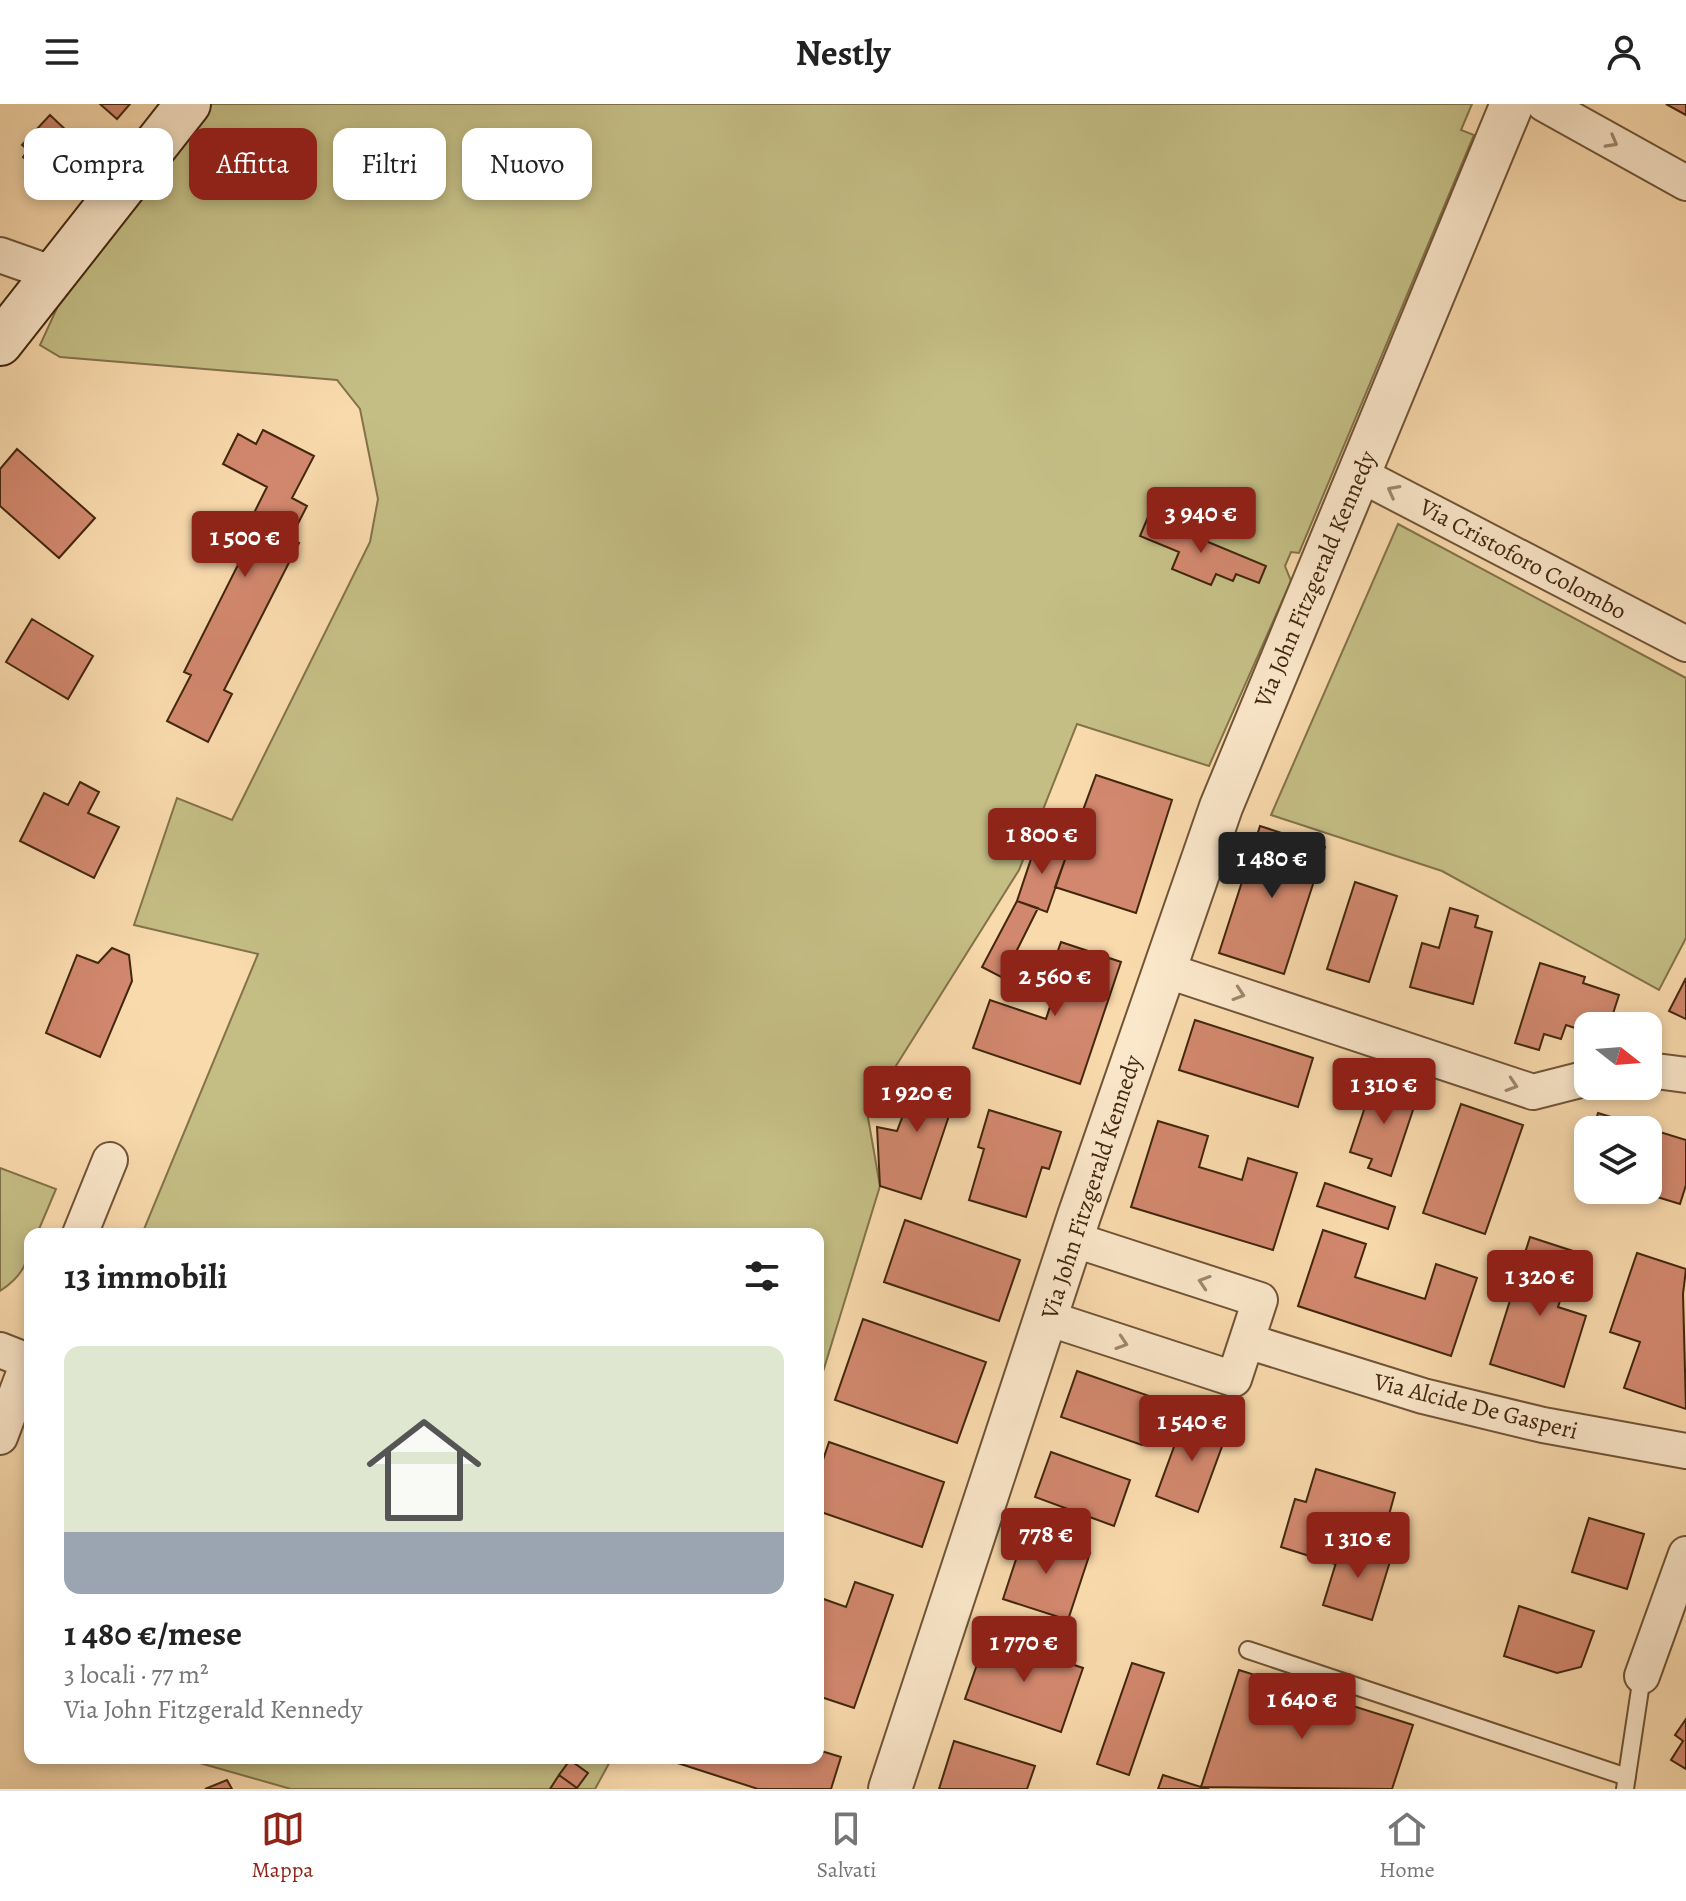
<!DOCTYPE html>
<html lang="it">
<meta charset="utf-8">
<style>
body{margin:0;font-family:Alegreya,serif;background:#f6f6f6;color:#222;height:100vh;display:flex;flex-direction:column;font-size:30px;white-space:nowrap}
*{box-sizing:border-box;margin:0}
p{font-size:26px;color:#767676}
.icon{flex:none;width:44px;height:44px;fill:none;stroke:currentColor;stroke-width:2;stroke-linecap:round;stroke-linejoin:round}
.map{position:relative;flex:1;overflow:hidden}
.sheet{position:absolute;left:24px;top:1124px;width:800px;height:536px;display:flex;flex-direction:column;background:#fff;border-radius:16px;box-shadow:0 4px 12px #0003}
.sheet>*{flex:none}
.guide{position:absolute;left:24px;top:24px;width:800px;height:72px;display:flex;gap:16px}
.needle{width:52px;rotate:107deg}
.buttons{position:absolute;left:1574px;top:908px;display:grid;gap:16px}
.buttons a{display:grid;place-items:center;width:88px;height:88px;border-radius:16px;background:#fff;box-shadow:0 4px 12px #0003;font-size:40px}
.price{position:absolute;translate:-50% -68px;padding:0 18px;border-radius:8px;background:#8f2418;color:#fff;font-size:26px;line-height:52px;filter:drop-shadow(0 2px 4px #0008)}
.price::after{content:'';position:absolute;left:50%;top:48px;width:24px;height:18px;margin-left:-12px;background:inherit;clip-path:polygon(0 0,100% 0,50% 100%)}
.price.selected{background:#222;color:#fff}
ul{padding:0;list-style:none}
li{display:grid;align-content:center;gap:16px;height:424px;padding:0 40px}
li span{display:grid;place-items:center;height:248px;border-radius:16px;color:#555}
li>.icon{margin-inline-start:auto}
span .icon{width:144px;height:144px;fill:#fffc;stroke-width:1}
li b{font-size:34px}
h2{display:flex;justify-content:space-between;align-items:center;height:96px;padding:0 40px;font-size:34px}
.tag{padding:0 28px;border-radius:16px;background:#fff;box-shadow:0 4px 12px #0003;font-size:28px;line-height:72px}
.tag.selected{background:#8f2418;color:#fff}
header{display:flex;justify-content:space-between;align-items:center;height:104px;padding:0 40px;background:#fff;font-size:36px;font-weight:600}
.tabs{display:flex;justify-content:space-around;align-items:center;height:112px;border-top:2px solid #e0e0e0;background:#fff;font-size:22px;color:#767676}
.tabs a{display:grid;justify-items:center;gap:4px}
.tabs .selected{color:#8f2418}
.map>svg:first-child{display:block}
</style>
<header><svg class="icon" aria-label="menu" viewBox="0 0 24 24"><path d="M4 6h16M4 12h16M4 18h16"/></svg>Nestly<svg class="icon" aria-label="person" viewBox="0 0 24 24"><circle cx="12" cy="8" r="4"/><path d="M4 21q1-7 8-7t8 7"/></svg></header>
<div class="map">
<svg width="1686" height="1685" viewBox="0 0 1686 1685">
<rect width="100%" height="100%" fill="#f9daad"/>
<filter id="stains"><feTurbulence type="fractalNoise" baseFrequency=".0025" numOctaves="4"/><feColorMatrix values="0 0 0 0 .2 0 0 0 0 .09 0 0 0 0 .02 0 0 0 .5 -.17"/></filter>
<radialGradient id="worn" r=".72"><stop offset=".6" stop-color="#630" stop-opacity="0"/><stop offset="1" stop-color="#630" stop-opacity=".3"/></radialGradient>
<path fill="#c4be85" stroke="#83724a" stroke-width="2" d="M208,0H1472L1461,26L1474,31L1299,449L1291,448L1285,462L1291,477L1209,662L1077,620L1019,766L867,1008L880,1082L818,1284V1130H142L258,850L134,821L177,694L232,716L370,438L378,395L360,305L337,276L60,253L40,241L57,204Z
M1398,420L1686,574V834L1659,886L1442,767L1271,711Z
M0,1064L56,1085L37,1130H30C30,1157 23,1172 0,1187Z
M182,1654H612L595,1685H291Z"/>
<path fill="#d2886e" stroke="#42270e" stroke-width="2" d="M100,0H130L117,15Z
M1666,0H1686V11Z
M50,11L88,47L46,92L25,74L35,63L23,53L28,46L22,41Z
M263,326L314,352L292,394L307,402L290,435L299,439L224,586L232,590L208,638L167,617L191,571L184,568L244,449L236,445L267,383L223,360L238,330L256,340Z
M17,345L95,414L59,454L0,402V365Z
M1148,413L1266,462L1259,479L1236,470L1233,477L1216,470L1211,481L1172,465L1179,448L1140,432Z
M32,515L93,552L68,595L6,558Z
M1096,671L1172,696L1136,809L1055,783L1068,747L1086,746L1093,713L1082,709Z
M80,678L99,688L88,709L119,723L94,774L20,737L44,689L68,701Z
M1260,722L1325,743L1284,870L1219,849Z
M1037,737L1068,747L1047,808L1017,797Z
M1355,778L1397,792L1369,878L1327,865Z
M1017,797L1038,804L1003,874L982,863Z
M1450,804L1478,812L1475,823L1492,828L1473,900L1410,883L1422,839L1439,844Z
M1061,838L1121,858L1080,980L973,944L990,896L1046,915L1058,878L1048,875Z
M112,844L129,851L132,877L100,953L46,929L77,851L98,859Z
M1540,859L1585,873L1583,879L1619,891L1609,922L1590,917L1587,928L1566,921L1561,935L1544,930L1539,946L1515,939Z
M1686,874V915L1669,907Z
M1195,916L1313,954L1298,1003L1179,966Z
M919,964L961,976L921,1095L880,1082L877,1023L897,1027L912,987L906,984Z
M1374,976L1418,991L1391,1072L1368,1064L1372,1055L1350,1048Z
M1461,1000L1523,1021L1485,1130L1423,1109Z
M989,1006L1061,1028L1049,1065L1042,1063L1026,1113L969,1096L984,1045L978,1043Z
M1598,1009L1686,1036V1081L1680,1100L1634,1086H1648V1026H1593Z
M1158,1017L1208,1032L1199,1063L1242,1076L1248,1054L1297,1069L1273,1146L1131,1103Z
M1588,1042V1072L1580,1069Z
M1325,1079L1395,1103L1388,1125L1317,1102Z
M905,1116L1020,1156L999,1217L884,1178Z
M1323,1126L1366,1140L1355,1173L1425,1195L1436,1160L1477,1174L1451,1252L1298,1202Z
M1530,1133L1576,1148L1558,1203L1586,1212L1564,1283L1490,1260Z
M1637,1149L1686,1165L1683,1190L1686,1305L1624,1284L1640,1238L1610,1228Z
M863,1215L986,1258L957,1339L835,1296Z
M1077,1267L1158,1295L1142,1341L1061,1313Z
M1186,1310L1228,1326L1198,1408L1156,1392Z
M829,1338L944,1378L922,1443L818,1407V1371Z
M1051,1348L1130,1376L1114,1422L1035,1393Z
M1316,1365L1395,1389L1384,1429L1348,1418L1335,1460L1281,1443L1295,1395L1306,1398Z
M1589,1414L1644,1430L1627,1485L1572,1468Z
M1025,1428L1090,1449L1068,1516L1003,1495Z
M1343,1436L1392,1451L1372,1516L1323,1501Z
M855,1478L893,1491L854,1604L818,1592L823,1566L818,1564V1493L846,1503Z
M1519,1502L1594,1527L1581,1563L1557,1569L1504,1552Z
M987,1532L1083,1564L1061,1628L965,1595Z
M1132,1559L1164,1569L1129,1671L1097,1660Z
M1239,1566L1413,1621L1392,1685L1201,1683Z
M1686,1615V1665L1671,1656L1683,1637L1675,1631Z
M954,1637L1035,1662L1027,1685H939Z
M818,1646L841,1653L831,1685H758L662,1654H818Z
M570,1656L588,1669L577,1684L559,1671Z
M559,1671L577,1684V1685H550Z
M1163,1671L1201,1683L1209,1685H1158Z
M227,1676L232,1685H205Z"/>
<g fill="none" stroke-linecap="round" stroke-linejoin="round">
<g stroke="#705436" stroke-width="20">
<path id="service" d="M1248,1546L1627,1673
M1625,1685L1642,1572"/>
</g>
<g stroke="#705436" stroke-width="38">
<path id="minor" d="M1544,0L1686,79
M0,151L54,170
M1359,370L1686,540
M1165,866L1533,988L1588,974
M1648,966L1686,971
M80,1130L110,1056
M1047,1214L1234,1275L1260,1196L1072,1135
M1247,1237L1423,1292L1543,1321L1686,1347
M0,1246L28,1257
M0,1333L30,1253
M1642,1572L1686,1450"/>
</g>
<g stroke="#705436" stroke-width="46">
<path id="tertiary" d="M890,1685L1079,1112L1221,703L1512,0"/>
</g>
<g stroke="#42270e" stroke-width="48">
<path id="secondary" d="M0,239L188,0"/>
</g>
<use href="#service" stroke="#fbe7ca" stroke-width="16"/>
<use href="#minor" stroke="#fbe7ca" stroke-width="34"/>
<use href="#tertiary" stroke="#fbe7ca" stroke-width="42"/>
<use href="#secondary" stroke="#fbe7ca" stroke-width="44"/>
</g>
<defs><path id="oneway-chevron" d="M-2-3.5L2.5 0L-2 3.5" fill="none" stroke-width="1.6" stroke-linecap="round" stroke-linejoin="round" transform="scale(2)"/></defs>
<g stroke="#9e876c">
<use href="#oneway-chevron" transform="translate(1612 38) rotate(29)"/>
<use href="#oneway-chevron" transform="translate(1393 387) rotate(-152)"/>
<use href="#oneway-chevron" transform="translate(1239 890) rotate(18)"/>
<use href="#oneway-chevron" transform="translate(1512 981) rotate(18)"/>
<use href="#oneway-chevron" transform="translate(1204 1178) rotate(-162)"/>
<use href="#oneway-chevron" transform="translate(1122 1239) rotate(18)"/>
</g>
<g text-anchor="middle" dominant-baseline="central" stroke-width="7" stroke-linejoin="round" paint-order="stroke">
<g font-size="24" fill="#42270e" stroke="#fbe7ca">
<text transform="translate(1523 455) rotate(28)">Via Cristoforo Colombo</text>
<text transform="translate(1315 475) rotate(-67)">Via John Fitzgerald Kennedy</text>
<text transform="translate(1091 1083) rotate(-72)">Via John Fitzgerald Kennedy</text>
<text transform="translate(1476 1302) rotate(14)">Via Alcide De Gasperi</text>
</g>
</g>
<rect width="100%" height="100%" filter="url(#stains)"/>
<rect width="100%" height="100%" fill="url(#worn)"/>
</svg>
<div class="buttons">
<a><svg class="needle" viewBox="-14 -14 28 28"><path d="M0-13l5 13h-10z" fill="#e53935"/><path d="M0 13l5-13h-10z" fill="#767676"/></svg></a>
<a><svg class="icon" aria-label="layers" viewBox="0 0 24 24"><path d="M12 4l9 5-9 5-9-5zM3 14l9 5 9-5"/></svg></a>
</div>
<b class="price" style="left:1201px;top:451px">3 940 €</b>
<b class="price" style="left:245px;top:475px">1 500 €</b>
<b class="price" style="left:1042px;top:772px">1 800 €</b>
<b class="price selected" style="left:1272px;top:796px">1 480 €</b>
<b class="price" style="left:1055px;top:914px">2 560 €</b>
<b class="price" style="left:1384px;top:1022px">1 310 €</b>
<b class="price" style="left:917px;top:1030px">1 920 €</b>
<b class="price" style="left:1540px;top:1214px">1 320 €</b>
<b class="price" style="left:1192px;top:1359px">1 540 €</b>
<b class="price" style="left:1046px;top:1472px">778 €</b>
<b class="price" style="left:1358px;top:1476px">1 310 €</b>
<b class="price" style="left:1024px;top:1580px">1 770 €</b>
<b class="price" style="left:1302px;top:1637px">1 640 €</b>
<div class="guide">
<a class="tag">Compra</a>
<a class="tag selected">Affitta</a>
<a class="tag">Filtri</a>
<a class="tag">Nuovo</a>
</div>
<section class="sheet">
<h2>13 immobili<svg class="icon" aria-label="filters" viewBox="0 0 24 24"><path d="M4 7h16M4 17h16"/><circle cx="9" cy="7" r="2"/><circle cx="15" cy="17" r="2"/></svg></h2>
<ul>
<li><span style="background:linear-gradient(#dfe7d0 75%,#9aa5b1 0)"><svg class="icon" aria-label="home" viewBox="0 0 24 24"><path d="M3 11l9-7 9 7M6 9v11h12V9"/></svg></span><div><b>1 480 €/mese</b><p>3 locali · 77 m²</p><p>Via John Fitzgerald Kennedy</p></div></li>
</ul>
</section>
</div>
<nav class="tabs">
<a class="selected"><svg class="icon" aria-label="map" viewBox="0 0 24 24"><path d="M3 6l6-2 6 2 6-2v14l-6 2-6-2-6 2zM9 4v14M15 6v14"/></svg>Mappa</a>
<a><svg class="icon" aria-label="saved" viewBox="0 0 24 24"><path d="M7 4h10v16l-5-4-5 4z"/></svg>Salvati</a>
<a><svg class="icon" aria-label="home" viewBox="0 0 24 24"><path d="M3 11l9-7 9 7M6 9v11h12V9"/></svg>Home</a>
</nav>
